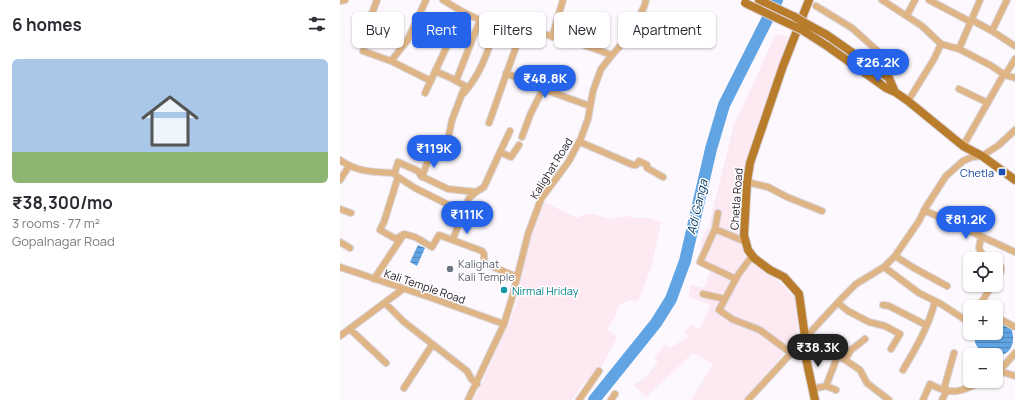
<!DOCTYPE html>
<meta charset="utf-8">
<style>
body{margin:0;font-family:Manrope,sans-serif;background:#f2f2f3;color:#2b2b33;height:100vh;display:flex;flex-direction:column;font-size:15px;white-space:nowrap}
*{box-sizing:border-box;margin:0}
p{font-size:13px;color:#7c7c81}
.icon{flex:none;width:22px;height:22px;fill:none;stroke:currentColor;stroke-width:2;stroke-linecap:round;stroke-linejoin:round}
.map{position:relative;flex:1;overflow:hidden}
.details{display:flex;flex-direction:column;background:#fff;width:340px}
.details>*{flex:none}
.top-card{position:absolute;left:12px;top:12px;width:380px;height:36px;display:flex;gap:8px}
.fabs{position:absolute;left:623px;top:252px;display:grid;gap:8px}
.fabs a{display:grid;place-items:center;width:40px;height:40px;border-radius:6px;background:#fff;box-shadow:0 1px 3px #0004;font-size:20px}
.price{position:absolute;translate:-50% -34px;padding:0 9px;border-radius:14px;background:#2563eb;color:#fff;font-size:13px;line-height:26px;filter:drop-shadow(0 1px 2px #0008)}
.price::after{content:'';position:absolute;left:50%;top:24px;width:12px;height:9px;margin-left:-6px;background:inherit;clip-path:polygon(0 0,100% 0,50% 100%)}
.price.selected{background:#222;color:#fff}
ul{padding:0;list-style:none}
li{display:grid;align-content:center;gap:8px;height:212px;padding:0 12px}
li span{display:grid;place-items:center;height:124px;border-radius:6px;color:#555}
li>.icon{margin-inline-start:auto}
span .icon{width:72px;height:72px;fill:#fffc;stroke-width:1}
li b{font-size:17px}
h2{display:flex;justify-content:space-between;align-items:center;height:48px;padding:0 12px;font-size:17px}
.tag{padding:0 14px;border-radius:6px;background:#fff;box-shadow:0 1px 3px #0004;font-size:14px;line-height:36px}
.tag.selected{background:#2563eb;color:#fff}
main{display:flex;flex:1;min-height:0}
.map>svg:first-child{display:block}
</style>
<main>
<section class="details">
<h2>6 homes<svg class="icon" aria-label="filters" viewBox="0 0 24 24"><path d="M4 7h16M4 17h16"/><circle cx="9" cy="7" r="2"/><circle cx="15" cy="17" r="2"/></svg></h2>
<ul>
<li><span style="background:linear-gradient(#a9c7e8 75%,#8fb573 0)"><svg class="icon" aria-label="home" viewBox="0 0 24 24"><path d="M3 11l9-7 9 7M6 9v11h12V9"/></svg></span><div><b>₹38,300/mo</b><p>3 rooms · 77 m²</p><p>Gopalnagar Road</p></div></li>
</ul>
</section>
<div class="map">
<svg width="675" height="400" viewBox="0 0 675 400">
<defs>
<pattern id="water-rules" width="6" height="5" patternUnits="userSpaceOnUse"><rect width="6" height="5" fill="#61a4e4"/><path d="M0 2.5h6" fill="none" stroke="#4f85b8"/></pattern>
</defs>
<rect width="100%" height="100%" fill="#fcf8fe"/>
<path fill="#fde9f2" d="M436,34L449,37L413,140L406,167L400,236L369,225L394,125Z
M204,202L237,218L245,214H253L270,219L287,216L294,218H309L321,222L312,265L298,301L290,300L278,306L276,315L267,330L277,336L274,344L259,371L242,385L232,400H133L145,376L175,308L191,234Z
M368,227L403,244L404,255L443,285L456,298L460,323L455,341L403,400H351L373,364L353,353L306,397L294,385L308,375L318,362L314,358L325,345L330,348L348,337L344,332L351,325L358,329L361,326L371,305L348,297L351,285L364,288L370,271L360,265L361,241Z"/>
<path fill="url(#water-rules)" d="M78,245L85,248L77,266L70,262Z
M656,318C660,321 666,322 670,326C675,335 675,351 662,355C650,359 629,348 636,333H656Z"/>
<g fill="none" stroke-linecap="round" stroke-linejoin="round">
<path stroke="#61a4e4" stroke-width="12" d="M254,400L316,323L331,299L345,261L371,149L384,105L437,0"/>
<g stroke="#d9d4db" stroke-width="8">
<path id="minor" d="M103,0L123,12L140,20L184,31L224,38L272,55
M542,0L582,26L601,44L619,49L650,65L665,75L675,78
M589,0L631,22
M0,1L5,0
M476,6L512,28L541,54V56L534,68
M567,15L575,0
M632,20L652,31L675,46
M27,27L37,0
M652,31L667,0
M212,37L223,0
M619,49L640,0
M23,51L51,61L91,81
M51,61L67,41L86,0
M95,71L111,78L125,86L112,120L108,139L103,150
M166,73L203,89L250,106
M665,75L675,59
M116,81L140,20
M619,89L648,103
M85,93L123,12
M124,93C142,72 148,50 157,25
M568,101L594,59L601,44
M149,123L178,41L184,31
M182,137L190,115L203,89
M240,142L293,165H296L299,161L307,165V168L323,177
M623,146L664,74
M160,152L170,131
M0,160C17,172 33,172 53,173L55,172L58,162L78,171L81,176L108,189L136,192L144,187L160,152L171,157L179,145
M58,177L75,188L123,212
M82,177L90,155
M0,180L9,166
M407,182L428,187L447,197L482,211
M0,209L11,213
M584,210L675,252
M378,213L375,229L360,262L396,279
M375,229L406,242
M64,234L75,237L92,247L99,235L142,251L144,254V263L177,277
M641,237L639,248L642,254L649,259
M113,239L129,198L136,192
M0,242L10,248
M412,256L398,275L379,310L392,319L420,330L451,353
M555,256L574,268L607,286
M656,264L661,267V271L656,279
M0,267L89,297L164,324
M544,267L579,293L601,304L630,323
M34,279L64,234L56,239L40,230L44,222L58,177L53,173
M363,294L385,299
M45,303L64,322L127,371L132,380L137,384
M498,303L508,311L529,322L545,326L560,334L551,349
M543,305L549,306L586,325
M636,307L643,300L652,285
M656,317L675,327
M10,329L46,363
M0,336L63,289
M465,347L482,350L498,355L520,370L527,383L549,400
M505,360L511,350L525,339
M563,370C576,348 589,326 595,301
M659,371L675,376
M656,373L663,367L675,353
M486,386L496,390
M64,388L92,345
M472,389L486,386L498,355
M128,400L164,324L172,298L188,234L201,199L229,161L241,138L248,119L253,91L261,69L272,55L289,36L304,7L306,0
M239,400L259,371
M271,400L275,394
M408,400L501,299L516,284L544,267L555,256L579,221L586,207L606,176L623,161L632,157L642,156L659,145L675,130
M583,400L590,384C611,396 622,392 642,381
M602,400L606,392L605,385L614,353"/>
</g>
<g stroke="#d9d4db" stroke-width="10">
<path id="major" d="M419,0L455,17
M469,0L443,66L410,163L407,182L404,235L408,250L414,258L430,270L444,277L459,294L465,337V354L475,400
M465,23L487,35L549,78L555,92
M462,30L487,46L546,88L555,92L568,101L623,146L642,156L675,180"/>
</g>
<use href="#minor" stroke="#dfb585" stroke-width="6"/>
<use href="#major" stroke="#b97c2b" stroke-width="8"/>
<g stroke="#d9d4db" stroke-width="10" stroke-linecap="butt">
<path id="major-bridge" d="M405,3L462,30
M455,17L465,23"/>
</g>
<use href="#major-bridge" stroke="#b97c2b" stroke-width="8"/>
</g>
<rect fill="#1a4fb4" stroke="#fff" stroke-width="1.5" x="658" y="168" width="8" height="8" rx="2"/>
<circle fill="#6b7280" stroke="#fff" stroke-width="1.5" cx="110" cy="269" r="4"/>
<circle fill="#0f9aa8" stroke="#fff" stroke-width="1.5" cx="164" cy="290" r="4"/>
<g text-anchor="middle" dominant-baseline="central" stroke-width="3" stroke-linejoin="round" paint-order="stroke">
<g font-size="11" fill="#1f1822" stroke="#fff">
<text transform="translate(211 168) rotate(-58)">Kalighat Road</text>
<text transform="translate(396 199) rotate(-86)">Chetla Road</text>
<text transform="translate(85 286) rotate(19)">Kali Temple Road</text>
</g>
<g font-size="11" fill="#164399" stroke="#fff" text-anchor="end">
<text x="654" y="172">Chetla</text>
</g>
<g font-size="11" fill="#5b616d" stroke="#fff" text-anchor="start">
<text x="118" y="263">Kalighat<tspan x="118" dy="13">Kali Temple</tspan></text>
</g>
<g font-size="11" fill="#0d838f" stroke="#fff" text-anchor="start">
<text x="172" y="290">Nirmal Hriday</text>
</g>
<g font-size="12" font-style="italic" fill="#00325b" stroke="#fff">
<text transform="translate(357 207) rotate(-77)">Adi Ganga</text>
</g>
</g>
</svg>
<div class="fabs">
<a><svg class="icon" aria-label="locate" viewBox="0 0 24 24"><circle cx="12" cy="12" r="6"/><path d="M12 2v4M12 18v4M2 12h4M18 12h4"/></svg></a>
<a>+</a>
<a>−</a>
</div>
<b class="price" style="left:538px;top:83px">₹26.2K</b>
<b class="price" style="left:205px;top:99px">₹48.8K</b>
<b class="price" style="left:94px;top:169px">₹119K</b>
<b class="price" style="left:127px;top:235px">₹111K</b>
<b class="price" style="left:626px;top:240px">₹81.2K</b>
<b class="price selected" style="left:478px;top:368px">₹38.3K</b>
<div class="top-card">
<a class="tag">Buy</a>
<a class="tag selected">Rent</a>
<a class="tag">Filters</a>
<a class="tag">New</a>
<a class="tag">Apartment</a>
</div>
</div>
</main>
